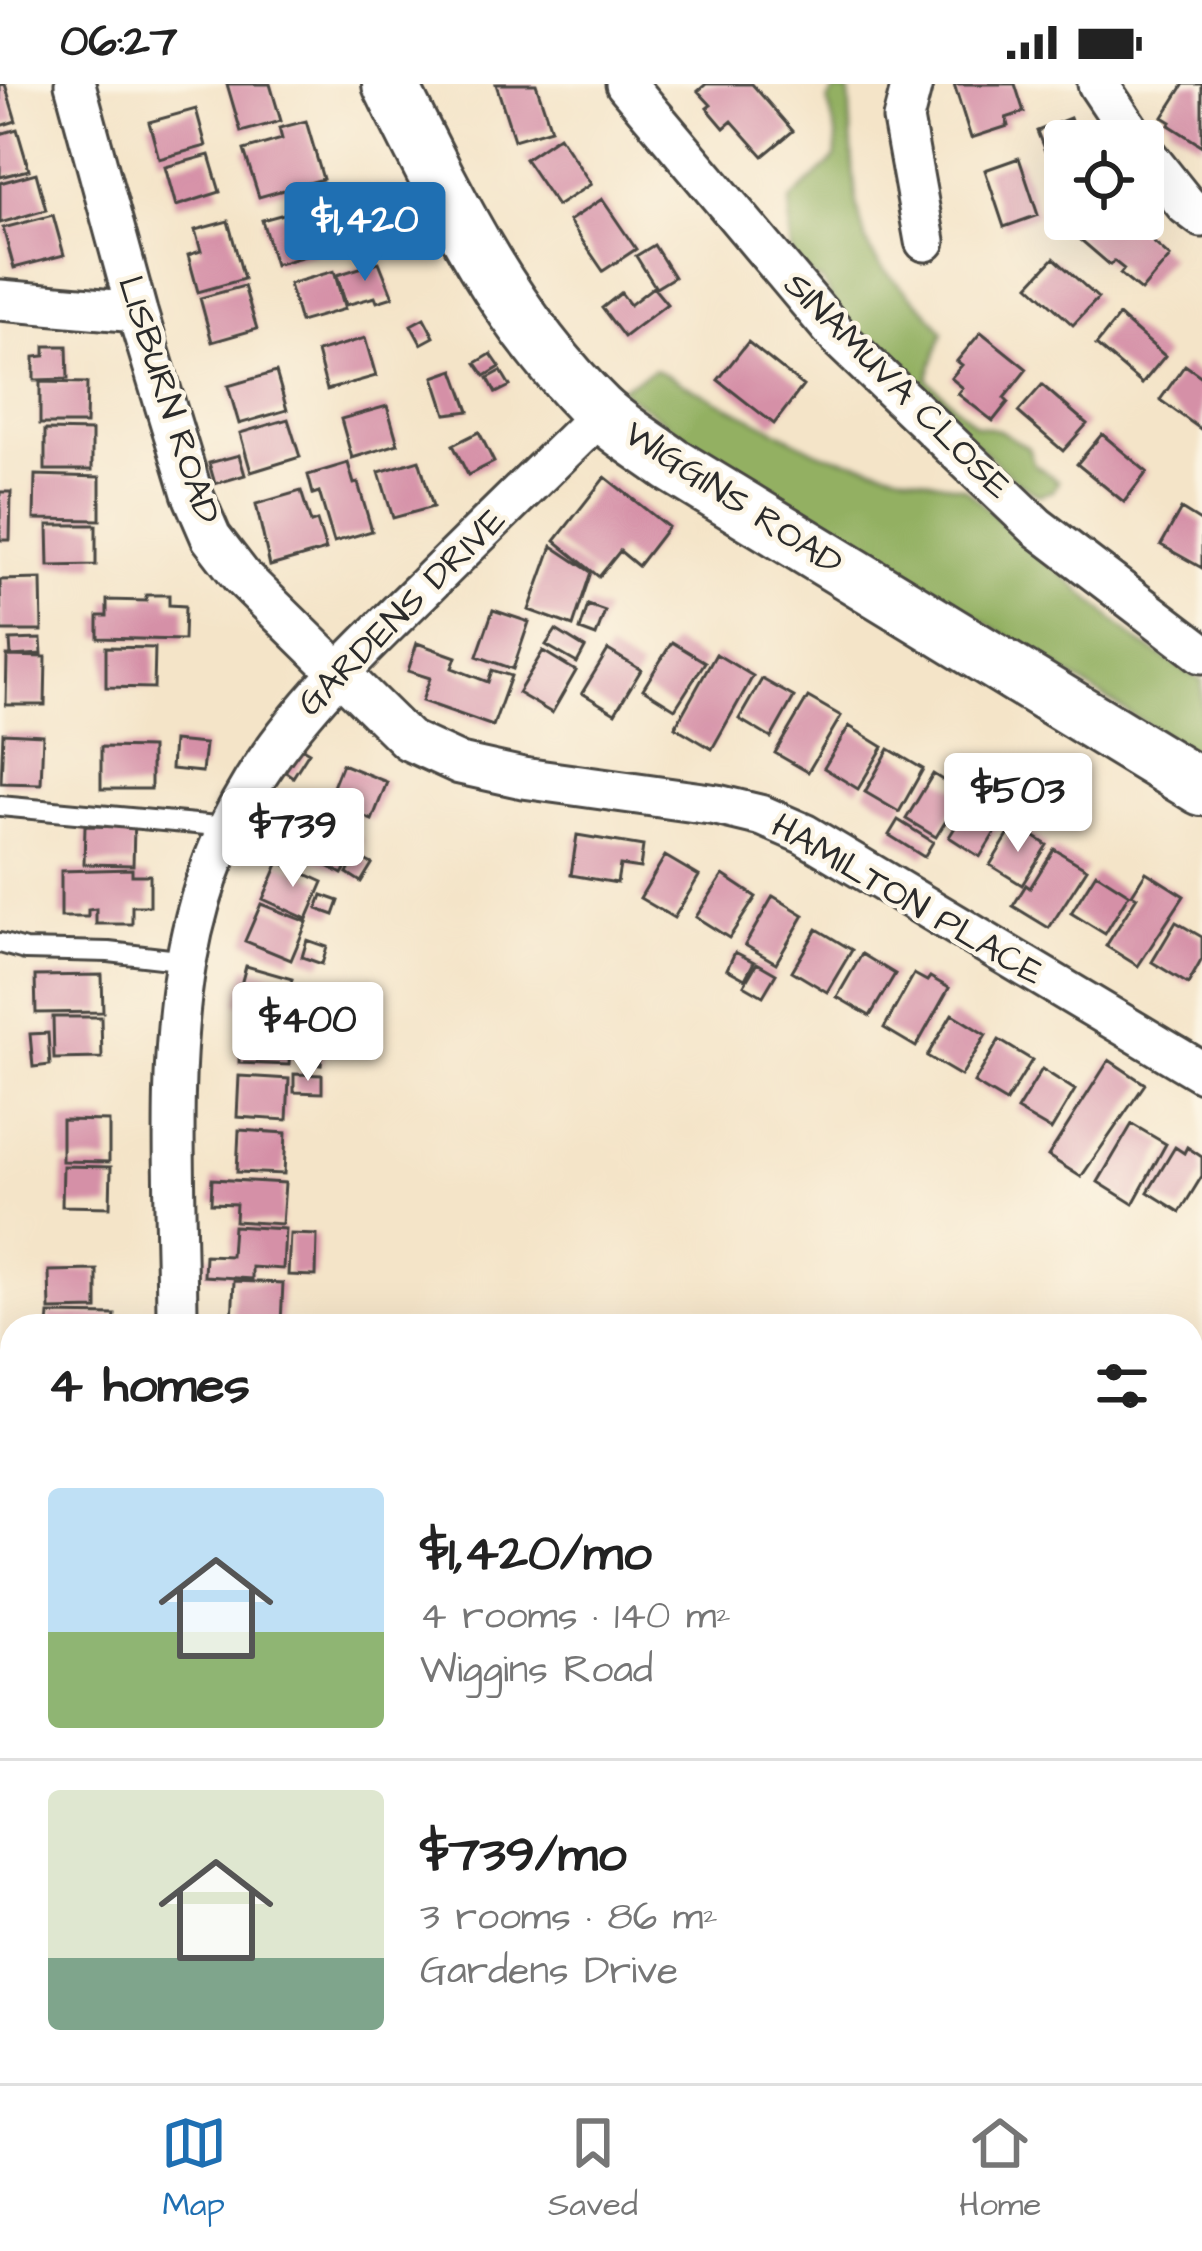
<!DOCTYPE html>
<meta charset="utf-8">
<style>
body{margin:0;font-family:"Architects Daughter",sans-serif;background:#f6f6f6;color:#222;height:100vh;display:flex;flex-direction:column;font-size:45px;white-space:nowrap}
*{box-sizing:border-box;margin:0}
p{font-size:39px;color:#767676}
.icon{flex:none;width:66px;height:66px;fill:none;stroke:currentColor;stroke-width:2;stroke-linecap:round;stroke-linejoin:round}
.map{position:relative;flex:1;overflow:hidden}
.drawer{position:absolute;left:0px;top:1230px;width:1203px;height:771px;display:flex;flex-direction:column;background:#fff;border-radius:36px 36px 0 0;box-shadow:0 12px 48px #0002}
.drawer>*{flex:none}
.fabs{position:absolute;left:1044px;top:36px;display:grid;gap:24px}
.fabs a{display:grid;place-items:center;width:120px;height:120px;border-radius:12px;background:#fff;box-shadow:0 12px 48px #0002;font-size:60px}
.price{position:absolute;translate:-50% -102px;padding:0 27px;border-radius:12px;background:#fff;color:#222;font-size:39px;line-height:78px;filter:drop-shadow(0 3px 6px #0008)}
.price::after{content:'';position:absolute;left:50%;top:72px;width:36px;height:27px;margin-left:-18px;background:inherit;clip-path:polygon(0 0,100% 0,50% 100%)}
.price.selected{background:#1f6fb2;color:#fff}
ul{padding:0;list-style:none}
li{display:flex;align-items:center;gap:36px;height:300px;padding:0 48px}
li+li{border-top:3px solid #e0e0e0}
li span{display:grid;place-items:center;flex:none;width:336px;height:240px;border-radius:12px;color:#555}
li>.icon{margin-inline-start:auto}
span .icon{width:144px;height:144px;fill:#fffc;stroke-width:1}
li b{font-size:51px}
h2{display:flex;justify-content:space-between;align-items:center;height:144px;padding:0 48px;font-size:51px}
.status{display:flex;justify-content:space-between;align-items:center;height:84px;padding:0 60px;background:#fff;direction:ltr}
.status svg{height:33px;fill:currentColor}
.tabs{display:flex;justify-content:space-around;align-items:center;height:168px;border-top:3px solid #e0e0e0;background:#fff;font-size:33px;color:#767676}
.tabs a{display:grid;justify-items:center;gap:6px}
.tabs .selected{color:#1f6fb2}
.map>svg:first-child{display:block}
</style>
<div class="status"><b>06:27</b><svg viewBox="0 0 49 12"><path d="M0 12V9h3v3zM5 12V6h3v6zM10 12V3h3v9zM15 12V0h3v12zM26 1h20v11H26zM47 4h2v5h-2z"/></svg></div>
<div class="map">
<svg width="1202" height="1999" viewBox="0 0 1202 1999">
<rect width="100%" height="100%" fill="#fcf5e5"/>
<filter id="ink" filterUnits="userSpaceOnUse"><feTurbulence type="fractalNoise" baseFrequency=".00833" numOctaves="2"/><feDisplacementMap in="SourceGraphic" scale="24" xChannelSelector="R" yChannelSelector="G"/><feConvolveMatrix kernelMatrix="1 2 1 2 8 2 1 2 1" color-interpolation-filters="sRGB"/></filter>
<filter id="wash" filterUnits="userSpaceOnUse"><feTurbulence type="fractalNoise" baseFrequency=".004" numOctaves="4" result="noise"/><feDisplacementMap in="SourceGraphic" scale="48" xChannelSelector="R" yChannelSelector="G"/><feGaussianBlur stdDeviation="2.7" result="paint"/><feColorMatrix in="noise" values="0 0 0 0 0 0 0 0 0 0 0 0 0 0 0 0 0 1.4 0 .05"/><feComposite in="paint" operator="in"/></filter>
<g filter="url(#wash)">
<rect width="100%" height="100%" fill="#f4e4c8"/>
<path fill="#93b062" stroke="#5f6e46" stroke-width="3" d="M835,6L849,7C853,55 849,142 879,180C900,205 924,219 943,248L927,295L975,341L999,346L1028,364L1034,380L1058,397L1053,407L1039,411L1016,397L846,241L822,197C781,182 791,154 790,117L835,74L837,55L828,17Z
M655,285L820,369L964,404L1137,557L1202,597V675L932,505L804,436L619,305Z"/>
<g id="blocks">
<path fill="#d590a7" d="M5,0L16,37L0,42V1Z
M227,0H270L281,37L241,48Z
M496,0H536L551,45L514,56Z
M706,0H752L793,47L763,72L732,37L724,44L707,24L711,21L698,7Z
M954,0H1015L1024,28L1006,34L1008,42L971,54Z
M1184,0H1202V62L1169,41L1171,38L1163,33Z
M196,25L206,62L159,75L149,38Z
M1070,34L1079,57H1065V118L1037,47Z
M306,37L323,95L259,113L244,66L282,55L279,44Z
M17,45L29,86L0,93V50Z
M559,52L591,100L557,122L525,75Z
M209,71L220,108L176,122L165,83Z
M1019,74L1038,131L1004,143L985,86Z
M36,89L46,126L0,139V99Z
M602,115L636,165L603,187L569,137Z
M302,125L315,169L275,181L262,136Z
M53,131L64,171L14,184L3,144Z
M1087,135H1127L1170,173L1141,207L1120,190L1124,185L1114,177L1110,181L1074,150Z
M228,137L244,195L198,208L188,171L201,167L195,146Z
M654,161L674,193L656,204L636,172Z
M1054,174L1098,214L1073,241L1029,201Z
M379,178L393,213L377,218L375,213L346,221L337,191Z
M334,187L345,225L300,238L289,200Z
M244,202L257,245L212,258L200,214Z
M653,203L667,220L624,253L602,224L621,209L630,221Z
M1119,232L1165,272L1142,300L1096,261Z
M424,234L434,253L421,260L411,241Z
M981,248L1027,285L1004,314L1008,318L993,337L958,310L963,304L951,294L962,281L957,277Z
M365,254L376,292L327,306L317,268Z
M748,258L803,302L774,340L718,296Z
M45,262H67L68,295L34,296V273L45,272Z
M491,270L500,283L485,292L476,279Z
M1185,281L1202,293V346L1160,316Z
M454,286L469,327L446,330L434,293Z
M501,287L510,302L496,309L488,294Z
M276,288L287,326L239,340L228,302Z
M40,298L87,299L86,340H40Z
M1042,301L1087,340L1063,367L1018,328Z
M387,322L398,360L352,374L341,335Z
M288,335L300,373L251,388L240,349Z
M45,346L92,347V386H45Z
M479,348L494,378L468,391L453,361Z
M1102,350L1147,388L1124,418L1077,380Z
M239,371L245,391L215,400L209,379Z
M419,376L433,423L393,434L379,388Z
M348,379L354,400L358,399L372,447L334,458L319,408L313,410L308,391Z
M35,391L100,393V436L34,435Z
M605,393L668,443L638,482L620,467L599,493L555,457Z
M301,407L311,439L317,437L326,466L270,482L256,420Z
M0,408H11L10,456H0Z
M1181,425L1202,438V484L1161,461Z
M48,441H96V481L49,482Z
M552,462L591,488L573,542L529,526Z
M41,495L42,547H1L0,496Z
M146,511H169V521L185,522L184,556L98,554V532H107V516L146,517Z
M588,521L605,527L596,552L580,546Z
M493,526L529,538L513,585L477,572Z
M556,546L585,564L577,579L546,561Z
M41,555L42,570L11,572L10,556Z
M672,558L705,578L675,625L643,605Z
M417,559L456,573L452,584L488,598L492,586L511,592L493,642L422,617L430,594L408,587Z
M106,563L155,564L154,604L106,603Z
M608,566L641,586L615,629L582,609Z
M543,567L576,587L552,629L518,609Z
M716,570L753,592L712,665L675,643Z
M7,572L46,573L45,621H6Z
M762,595L794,613L771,654L739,635Z
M808,613L841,632L808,688L775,669Z
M849,642L883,663L858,705L824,684Z
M3,649L43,651L41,700L1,699Z
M173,657L205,660L202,688L171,685Z
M299,662L309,668L293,693L283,686Z
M101,663L151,664V705H101Z
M889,665L923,685L899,728L865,708Z
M342,680L387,698L372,736L327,718Z
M933,690L963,709L936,753L906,735Z
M974,713L1005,732L980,773L949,753Z
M322,731L363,755L342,790L301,767Z
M898,736L933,758L924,773L889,751Z
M1015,740L1047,761L1022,801L990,781Z
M85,742L134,743L133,781L84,780Z
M577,751L643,762L640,784L620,781L617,799L571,791Z
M1054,765L1087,785L1049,844L1013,822L1026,801L1030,804Z
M357,772L372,780L361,798L347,789Z
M665,772L699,792L674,834L640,814Z
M279,778L323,798L307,835L263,815Z
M132,785V791H150V822H132V840H96V825L88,826V833H61V787Z
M1146,788L1184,812L1138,882L1106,862L1137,813L1132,810Z
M1096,789L1129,810L1105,850L1071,829Z
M723,791L756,813L729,854L696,833Z
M322,811L339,817L334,831L317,825Z
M773,812L804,831L776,879L745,861Z
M261,820L307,838L291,876L245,857Z
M1176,838L1202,853V875L1188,900L1152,878Z
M817,845L852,866L827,908L792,887Z
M307,856L327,863L322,880L302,873Z
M735,868L754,878L745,895L727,885Z
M862,870L895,890L870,932L837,913Z
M757,879L776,890L763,912L744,901Z
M246,882L292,895L282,933L236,919Z
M914,890L927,897L930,893L949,904L916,963L884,944Z
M102,891L103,928L36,929L35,892Z
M952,930L986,951L961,992L927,972Z
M53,933H101L102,974L54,975Z
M241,937L291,940L289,981L239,979Z
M297,938L326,942L321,981L302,979L304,960L295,959Z
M48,949L50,981L33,983L30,950Z
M999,956L1032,976L1006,1018L974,999Z
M1109,976L1145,1000L1081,1093L1048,1072Z
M1042,985L1075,1006L1051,1046L1017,1026Z
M294,990L322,991V1009L294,1008Z
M239,992L289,995L287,1036L237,1033Z
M62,1036L109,1037V1078L62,1077Z
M1132,1040L1166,1060L1133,1120L1098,1098Z
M239,1046L286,1049L284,1090L237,1088Z
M1175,1063L1184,1069L1187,1063L1202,1073V1092L1180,1128L1148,1108Z
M63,1082L111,1083L110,1123L62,1122Z
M212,1095L285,1099L282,1140L235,1137L236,1120L211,1119Z
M233,1142L285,1145L283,1185L252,1183V1195L204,1192L205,1171L231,1172Z
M290,1150L317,1151L316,1192L288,1191Z
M97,1186V1225L50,1226L49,1187Z
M234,1197L283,1199L281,1239L232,1237Z
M49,1230L115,1231L114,1242H48Z
M1191,1531L1202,1535V1646L1192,1678Z"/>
</g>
</g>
<g filter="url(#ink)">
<use href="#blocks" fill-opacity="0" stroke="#494743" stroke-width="3"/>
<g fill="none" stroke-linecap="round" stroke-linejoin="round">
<g stroke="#494743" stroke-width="24">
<path id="lane" d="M0,722L228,743
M0,859L25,866L109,868L187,877
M1191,1854L1202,1852
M1067,1999L1070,1989"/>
</g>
<g stroke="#494743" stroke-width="45">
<path id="street" d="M75,0L137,228L192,409L211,453L241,492L408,656L460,680L523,694L717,721L763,732L804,750L1202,988
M626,0L842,257L1037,443L1202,569
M912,0L903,35L925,157
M1098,0L1136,57
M1143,67L1186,121L1202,133
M0,216L137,228
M177,1242C177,1122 166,997 186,878C217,704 306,619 426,502C484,444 543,387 601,330
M156,1999L160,1989"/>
</g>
<g stroke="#494743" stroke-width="60">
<path id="secondary" d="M390,0C448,117 504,234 598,326C620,347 648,363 672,381L1202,704"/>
</g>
<use href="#lane" stroke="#fff" stroke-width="18"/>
<use href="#street" stroke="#fff" stroke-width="39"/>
<use href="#secondary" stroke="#fff" stroke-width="54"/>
</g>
</g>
<g text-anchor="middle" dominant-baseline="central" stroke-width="9" stroke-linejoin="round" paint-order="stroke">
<g font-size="36" fill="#2b2b2b" stroke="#fcf5e5">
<text transform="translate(897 302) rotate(45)">SINAMUVA CLOSE</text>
<text transform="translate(168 316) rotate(72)">LISBURN ROAD</text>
<text transform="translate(733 415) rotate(33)">WIGGINS ROAD</text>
<text transform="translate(402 528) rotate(-45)">GARDENS DRIVE</text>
<text transform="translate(907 816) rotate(30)">HAMILTON PLACE</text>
</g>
</g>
</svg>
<div class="fabs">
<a><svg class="icon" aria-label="locate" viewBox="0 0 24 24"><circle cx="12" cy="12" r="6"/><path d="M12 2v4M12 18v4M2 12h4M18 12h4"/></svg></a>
</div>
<b class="price selected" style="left:365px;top:200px">$1,420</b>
<b class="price" style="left:1018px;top:771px">$503</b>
<b class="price" style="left:293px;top:806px">$739</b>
<b class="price" style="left:308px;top:1000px">$400</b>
<section class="drawer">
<h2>4 homes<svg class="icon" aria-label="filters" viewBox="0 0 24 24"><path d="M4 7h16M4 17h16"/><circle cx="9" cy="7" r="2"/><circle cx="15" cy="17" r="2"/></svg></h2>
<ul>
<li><span style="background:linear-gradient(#bfe0f5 60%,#8fb573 0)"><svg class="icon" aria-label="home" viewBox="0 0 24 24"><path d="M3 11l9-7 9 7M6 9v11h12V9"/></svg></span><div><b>$1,420/mo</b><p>4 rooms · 140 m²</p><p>Wiggins Road</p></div></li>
<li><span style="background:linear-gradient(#dfe7d0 70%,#7fa58c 0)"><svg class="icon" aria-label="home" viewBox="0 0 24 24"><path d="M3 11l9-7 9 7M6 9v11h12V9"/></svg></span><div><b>$739/mo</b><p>3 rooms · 86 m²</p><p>Gardens Drive</p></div></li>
</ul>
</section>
</div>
<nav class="tabs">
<a class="selected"><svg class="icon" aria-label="map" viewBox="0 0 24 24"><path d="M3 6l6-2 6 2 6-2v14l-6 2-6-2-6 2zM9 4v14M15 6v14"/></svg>Map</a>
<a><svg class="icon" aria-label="saved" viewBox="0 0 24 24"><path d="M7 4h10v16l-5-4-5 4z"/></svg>Saved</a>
<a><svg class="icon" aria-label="home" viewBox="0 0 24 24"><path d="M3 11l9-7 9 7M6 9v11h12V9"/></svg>Home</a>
</nav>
